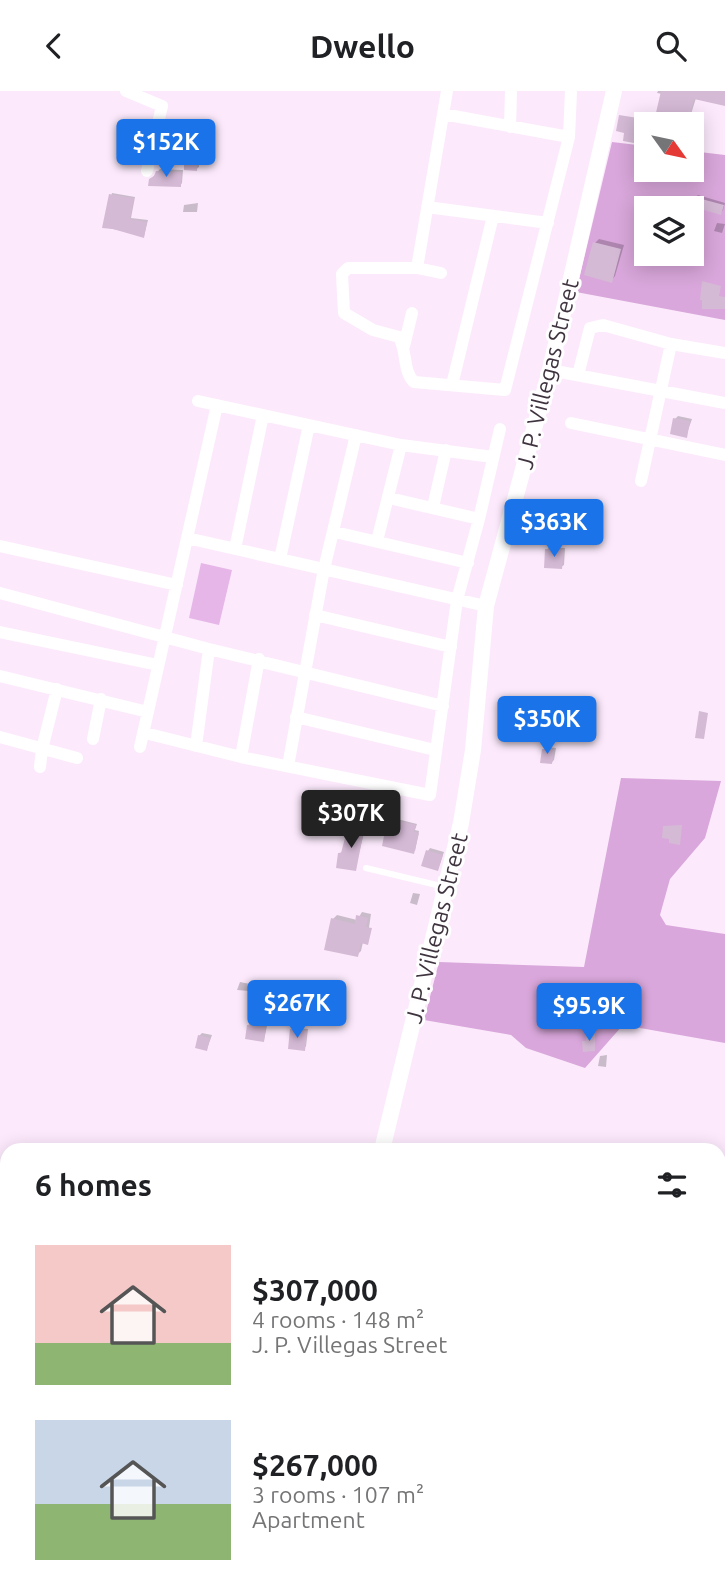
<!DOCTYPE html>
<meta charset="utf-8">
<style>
body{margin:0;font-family:Ubuntu,sans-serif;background:#f2f2f2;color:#202124;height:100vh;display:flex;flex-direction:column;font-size:26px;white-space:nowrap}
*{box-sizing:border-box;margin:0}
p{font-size:23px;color:#757577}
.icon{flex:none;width:38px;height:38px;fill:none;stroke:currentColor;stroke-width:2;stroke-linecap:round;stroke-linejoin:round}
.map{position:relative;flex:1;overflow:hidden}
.details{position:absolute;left:0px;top:1052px;width:726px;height:450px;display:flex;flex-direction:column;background:#fff;border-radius:21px 21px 0 0;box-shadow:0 4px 18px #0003}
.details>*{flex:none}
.needle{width:46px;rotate:123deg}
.controls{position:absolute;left:634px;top:21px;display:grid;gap:14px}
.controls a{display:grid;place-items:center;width:70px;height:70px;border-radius:0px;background:#fff;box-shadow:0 4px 18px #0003;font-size:35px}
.price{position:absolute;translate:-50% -60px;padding:0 16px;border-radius:7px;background:#1a73e8;color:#fff;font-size:23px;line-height:46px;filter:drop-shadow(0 2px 4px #0008)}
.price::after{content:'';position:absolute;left:50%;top:42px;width:21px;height:16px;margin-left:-10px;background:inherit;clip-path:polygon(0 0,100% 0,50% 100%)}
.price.on{background:#222;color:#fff}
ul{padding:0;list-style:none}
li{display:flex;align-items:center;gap:21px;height:175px;padding:0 35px}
li span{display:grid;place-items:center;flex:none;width:196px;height:140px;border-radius:0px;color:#555}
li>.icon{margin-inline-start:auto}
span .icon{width:84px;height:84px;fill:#fffc;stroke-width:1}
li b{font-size:30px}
h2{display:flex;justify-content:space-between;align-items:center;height:84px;padding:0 35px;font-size:30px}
header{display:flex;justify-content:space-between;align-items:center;height:91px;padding:0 35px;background:#fff;font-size:32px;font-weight:700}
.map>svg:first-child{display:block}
</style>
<header><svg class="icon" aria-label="back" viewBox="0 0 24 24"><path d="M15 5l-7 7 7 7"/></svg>Dwello<svg class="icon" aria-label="search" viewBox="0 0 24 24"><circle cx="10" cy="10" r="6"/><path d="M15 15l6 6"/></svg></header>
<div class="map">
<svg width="725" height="1500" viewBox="0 0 725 1500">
<rect width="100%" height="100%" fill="#fceafc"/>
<path fill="#e6b6e8" d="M201,472L232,479L219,534L189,527Z"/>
<path fill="#d9a7db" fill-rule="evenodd" d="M612,51L646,55V79H691V60L725,64V229L576,201ZM646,117H691V163H646Z
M621,687L721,690L705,747L670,788L660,824L666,834L725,843V952L623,934L585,977L526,957L511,944L424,929L439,871L584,876Z"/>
<path fill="#0003" d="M658,0H725V13L696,7L688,33H680L662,3L657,2Z
M189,65L199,66V76L196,78L186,68Z
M160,78L183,79L182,92L180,95L153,86Z
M112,102L135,106L131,127L148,129L144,145L104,136Z
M698,104L725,112L723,119L721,122L695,107Z
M198,112L197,121H183L184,114Z
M717,132L725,133L722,142L714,140Z
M599,148L624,154L615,185L611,190L595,152Z
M678,325L692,328L686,345L675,328Z
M549,456L565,457L564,474L561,476L547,459Z
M546,656L556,657L554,669L552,671L543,659Z
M384,720L398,723L397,728L417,733L415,739L419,740L415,760L387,739L367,728H381Z
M352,735L365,738L355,778L339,762L343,761Z
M430,757L444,761L438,778L428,760Z
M413,802L420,803L417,814L410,812Z
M362,821L371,823L367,850H369L363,851L361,860L357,864L333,828L337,824L357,829Z
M240,891L250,893L249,900L237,899Z
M250,933L267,935L264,949L248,934Z
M294,937L308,938L306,955L304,958L292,939Z
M202,942L212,944L207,958L199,945Z
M607,964L606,976L598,975L600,965Z"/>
<path fill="#d5bad6" d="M661,0H725V15L694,8L688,33H680L655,26Z
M619,24L638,27L634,52L623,50L624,42L616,40Z
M184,67H198L197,80L184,79Z
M156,80L181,81V96L148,95L149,88L154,85Z
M109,103L134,107L130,128L147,131L144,147L113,138L102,137Z
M694,106L724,114L721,124L691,115Z
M593,151L621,158L612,192L584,184Z
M702,190L721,195L719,205L725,206V218H702V209H700Z
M673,327L690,330L687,347L670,343Z
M545,458L564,459L562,478L544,477Z
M699,620L708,622L704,648L695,647Z
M542,658L554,659L552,673L540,672Z
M381,720L398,724L396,729L416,734L414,741L419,742L414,763L382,755L385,740L364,737L366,727L379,729Z
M682,734L680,754L669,752V748L662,747L663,735Z
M348,736L364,739L356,780L336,777L338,762H341Z
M426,759L443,764L438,780L421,775Z
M356,824L368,827L366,836L372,837L368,854L361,852L358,866L324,859L331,827L355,833Z
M247,934L266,936L264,951L245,948Z
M290,938L307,940L305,960L288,958Z
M595,942V960L583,961L582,950H586L585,943Z
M198,944L210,947L207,960L195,957Z"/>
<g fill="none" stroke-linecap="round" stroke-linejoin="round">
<path stroke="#fff" stroke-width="6" d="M366,777L445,796"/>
<path stroke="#fff" stroke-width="12" d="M126,0L162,15L147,80
M443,23L569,46
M510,36L511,0
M427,116L548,132
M417,177L447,0
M441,182L417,177H348L342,183L344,222L373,239L399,246C407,260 403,281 414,291L505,299L569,46L571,0
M404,255L412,222
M550,279L725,312
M578,284L590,237L603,234L671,253L725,262
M452,294L493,125
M198,310L401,354
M571,332L725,364
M641,390L671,253
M389,407L479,428
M433,416L446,359
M335,441L468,472
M187,447L486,515
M377,450L401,354L493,366
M0,455L177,494
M235,458L263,324
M280,468L309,334
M0,502L209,558L443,615
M315,524L451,556
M0,541L158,574
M0,585L148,621
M296,626L435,659
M145,642L241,666L430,704L457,509L479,428L500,338
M0,646L77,667
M93,648L101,608
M196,655L209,558
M140,656L217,314
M241,666L259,568
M288,675L324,478L356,344
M40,676L42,658L57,598
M719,1135L725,1137"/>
<path stroke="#fff" stroke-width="16" d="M382,1059L461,732L473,659L486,515L550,279L614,0
M288,1500L291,1494"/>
</g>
<g text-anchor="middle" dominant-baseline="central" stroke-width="6" stroke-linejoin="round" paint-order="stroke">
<g font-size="23" fill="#3e333e" stroke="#fefefe">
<text transform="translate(547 283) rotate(-76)">J. P. Villegas Street</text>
<text transform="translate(436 837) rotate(-76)">J. P. Villegas Street</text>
</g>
</g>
</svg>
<div class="controls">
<a><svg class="needle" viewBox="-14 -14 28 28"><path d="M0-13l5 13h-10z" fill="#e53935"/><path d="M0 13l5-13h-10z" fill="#757577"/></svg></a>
<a><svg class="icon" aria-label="layers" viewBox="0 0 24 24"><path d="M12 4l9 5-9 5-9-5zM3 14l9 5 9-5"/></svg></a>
</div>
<b class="price" style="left:166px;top:88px">$152K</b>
<b class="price" style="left:554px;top:468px">$363K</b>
<b class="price" style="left:547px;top:665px">$350K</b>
<b class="price on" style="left:351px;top:759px">$307K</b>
<b class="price" style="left:297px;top:949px">$267K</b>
<b class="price" style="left:589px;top:952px">$95.9K</b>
<section class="details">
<h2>6 homes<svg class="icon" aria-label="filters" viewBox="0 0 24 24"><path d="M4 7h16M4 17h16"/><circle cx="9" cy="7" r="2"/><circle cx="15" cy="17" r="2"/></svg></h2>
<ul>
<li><span style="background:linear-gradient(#f6c9c9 70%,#8fb573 0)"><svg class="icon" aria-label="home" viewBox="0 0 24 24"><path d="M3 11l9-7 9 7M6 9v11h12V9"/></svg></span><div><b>$307,000</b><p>4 rooms · 148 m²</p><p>J. P. Villegas Street</p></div></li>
<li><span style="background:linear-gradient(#c9d6e8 60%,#8fb573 0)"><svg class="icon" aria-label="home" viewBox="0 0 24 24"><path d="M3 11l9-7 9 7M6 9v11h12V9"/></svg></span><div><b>$267,000</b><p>3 rooms · 107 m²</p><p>Apartment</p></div></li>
</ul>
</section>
</div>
